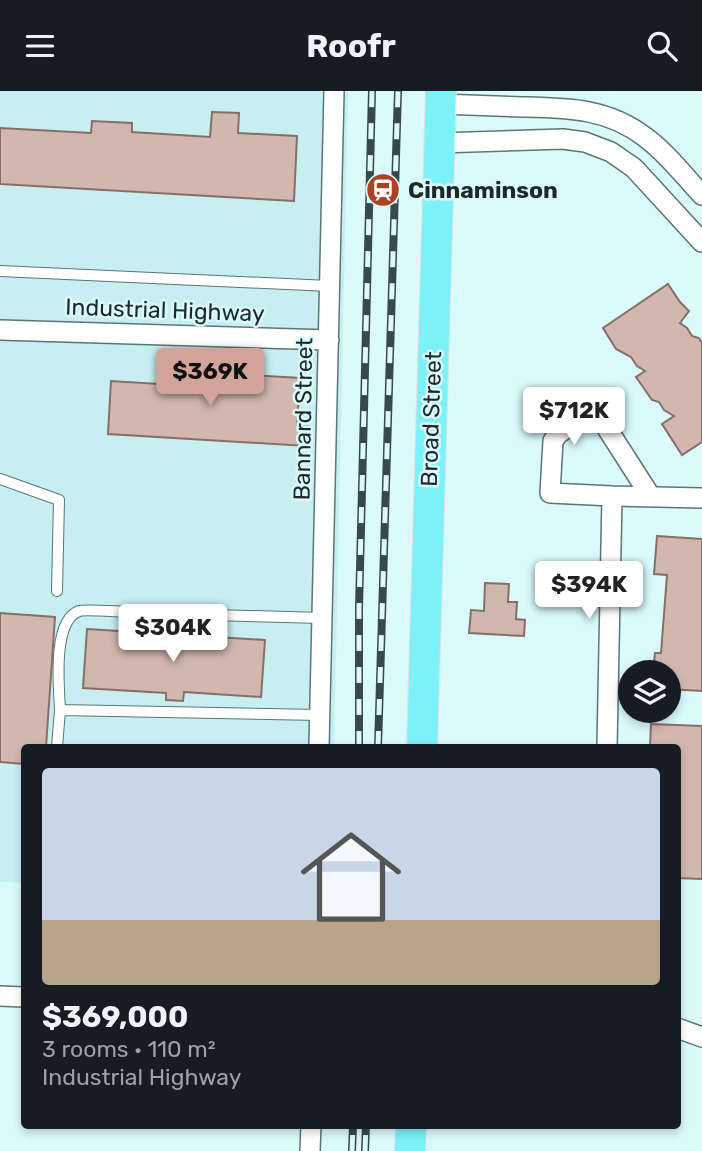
<!DOCTYPE html>
<meta charset="utf-8">
<style>
body{margin:0;font-family:Rubik,sans-serif;background:#242831;color:#f1f3f6;height:100vh;display:flex;flex-direction:column;font-size:26px;white-space:nowrap}
*{box-sizing:border-box;margin:0}
p{font-size:23px;color:#9ea1a6}
.icon{flex:none;width:38px;height:38px;fill:none;stroke:currentColor;stroke-width:2;stroke-linecap:round;stroke-linejoin:round}
.map{position:relative;flex:1;overflow:hidden}
.details{position:absolute;left:21px;top:653px;width:660px;height:385px;display:flex;flex-direction:column;background:#171b24;border-radius:7px;box-shadow:0 4px 10px #0003}
.details>*{flex:none}
.fabs{position:absolute;left:618px;top:569px;display:grid;gap:14px}
.fabs a{display:grid;place-items:center;width:63px;height:63px;border-radius:50%;background:#171b24;box-shadow:0 4px 10px #0003;font-size:35px}
.price{position:absolute;translate:-50% -60px;padding:0 16px;border-radius:7px;background:#fff;color:#222;font-size:23px;line-height:46px;filter:drop-shadow(0 2px 4px #0008)}
.price::after{content:'';position:absolute;left:50%;top:42px;width:21px;height:16px;margin-left:-10px;background:inherit;clip-path:polygon(0 0,100% 0,50% 100%)}
.price.on{background:#d2a398;color:#111}
ul{padding:0;list-style:none}
li{display:grid;align-content:center;gap:14px;height:371px;padding:0 21px}
li+li{border-top:2px solid #363941}
li span{display:grid;place-items:center;height:217px;border-radius:7px;color:#555}
li>.icon{margin-inline-start:auto}
span .icon{width:126px;height:126px;fill:#fffc;stroke-width:1}
li b{font-size:30px}
header{display:flex;justify-content:space-between;align-items:center;height:91px;padding:0 21px;background:#171b24;font-size:32px;font-weight:700}
.map>svg:first-child{display:block}
</style>
<header><svg class="icon" aria-label="menu" viewBox="0 0 24 24"><path d="M4 6h16M4 12h16M4 18h16"/></svg>Roofr<svg class="icon" aria-label="search" viewBox="0 0 24 24"><circle cx="10" cy="10" r="6"/><path d="M15 15l6 6"/></svg></header>
<div class="map">
<svg width="702" height="1060" viewBox="0 0 702 1060">
<rect width="100%" height="100%" fill="#dafafc"/>
<path fill="#c7eff2" d="M0,0H348L334,656H24V792L0,791Z"/>
<path fill="#d2b7af" stroke="#876e67" stroke-width="2" d="M212,21L239,22L238,42L297,45L294,110L0,93V37L91,42L92,30L132,32V41L210,46Z
M668,193L680,211L689,220L680,232L687,237L692,245L699,247L702,252V351L682,364L662,333L674,325L664,319L659,311L652,309L636,286L645,280L637,275L631,266L616,258L603,237Z
M216,274L249,276V284L300,287L297,334L308,335L307,355L108,343L111,290L159,293L160,281L216,285Z
M657,445L702,448V600L668,598V581H653L655,562H661L667,484L654,483Z
M485,492L509,493L508,511H517L516,528L525,529L524,545L469,542L471,519L484,520Z
M0,522L55,526L46,656H24V673L0,671Z
M87,538L265,549L261,606L184,601L183,610L166,609V602L83,597Z
M651,633L702,635V788L677,787V656H650Z"/>
<g fill="none" stroke-linecap="round" stroke-linejoin="round">
<g stroke="#5a7678" stroke-width="12">
<path id="lane" d="M0,180L330,195
M0,388L59,409L57,500
M139,522L323,527
M60,619C59,596 52,530 79,520C85,518 120,521 129,521
M57,656L60,619L320,624"/>
</g>
<g stroke="#5a7678" stroke-width="22">
<path id="street" d="M440,13C468,14 495,15 522,16C568,17 607,17 645,46C667,62 684,85 702,104
M439,52L563,48L585,51L611,61L634,77L702,151
M0,239L329,249
M651,406L594,317L558,343L553,350L550,402L612,405L702,407
M319,656L334,0
M607,656L612,405
M0,905L24,906
M677,937L702,946
M310,1060L311,1034"/>
</g>
<g stroke="#dfe1e1" stroke-width="32">
<path id="primary" d="M422,656L441,0
M410,1060L411,1034"/>
</g>
<use href="#lane" stroke="#fff" stroke-width="10"/>
<use href="#street" stroke="#fff" stroke-width="19"/>
<use href="#primary" stroke="#7df1f8" stroke-width="30"/>
<g stroke="#394848" stroke-width="8">
<path id="rail" d="M359,656V517L372,0
M378,656L398,0
M352,1060L353,1034
M365,1060L366,1034"/>
</g>
<use href="#rail" stroke="#dafafc" stroke-width="5" stroke-dasharray="16" stroke-linecap="butt"/>
</g>
<defs>
<g id="station-disc" transform="scale(1.75)"><circle r="9.5" fill="#ab4224" stroke="#dafafc"/><path d="M-3-6H3Q5-6 5-4V2Q5 4 3 4L4.5 6H3L1.5 4h-3L-3 6H-4.5L-3 4Q-5 4-5 2V-4Q-5-6-3-6ZM-3.5-4v3h7v-3ZM-3.5 1v1.5H-2V1ZM2 1v1.5H3.5V1Z" fill="#fff"/></g>
</defs>
<g fill-rule="evenodd">
<use href="#station-disc" x="383" y="99"/>
</g>
<g text-anchor="middle" dominant-baseline="central" stroke-width="5" stroke-linejoin="round" paint-order="stroke">
<g font-size="23" font-weight="bold" fill="#1d2929" stroke="#dafafc" text-anchor="start">
<text x="408" y="99">Cinnaminson</text>
</g>
<g font-size="23" fill="#1d2929" stroke="#dafafc">
<text transform="translate(165 219) rotate(2)">Industrial Highway</text>
<text transform="translate(303 328) rotate(-89)">Bannard Street</text>
<text transform="translate(431 328) rotate(-88)">Broad Street</text>
</g>
</g>
</svg>
<div class="fabs">
<a><svg class="icon" aria-label="layers" viewBox="0 0 24 24"><path d="M12 4l9 5-9 5-9-5zM3 14l9 5 9-5"/></svg></a>
</div>
<b class="price on" style="left:210px;top:317px">$369K</b>
<b class="price" style="left:574px;top:356px">$712K</b>
<b class="price" style="left:589px;top:530px">$394K</b>
<b class="price" style="left:173px;top:573px">$304K</b>
<section class="details">
<ul>
<li><span style="background:linear-gradient(#c9d6e8 70%,#b9a48a 0)"><svg class="icon" aria-label="home" viewBox="0 0 24 24"><path d="M3 11l9-7 9 7M6 9v11h12V9"/></svg></span><div><b>$369,000</b><p>3 rooms · 110 m²</p><p>Industrial Highway</p></div></li>
</ul>
</section>
</div>
